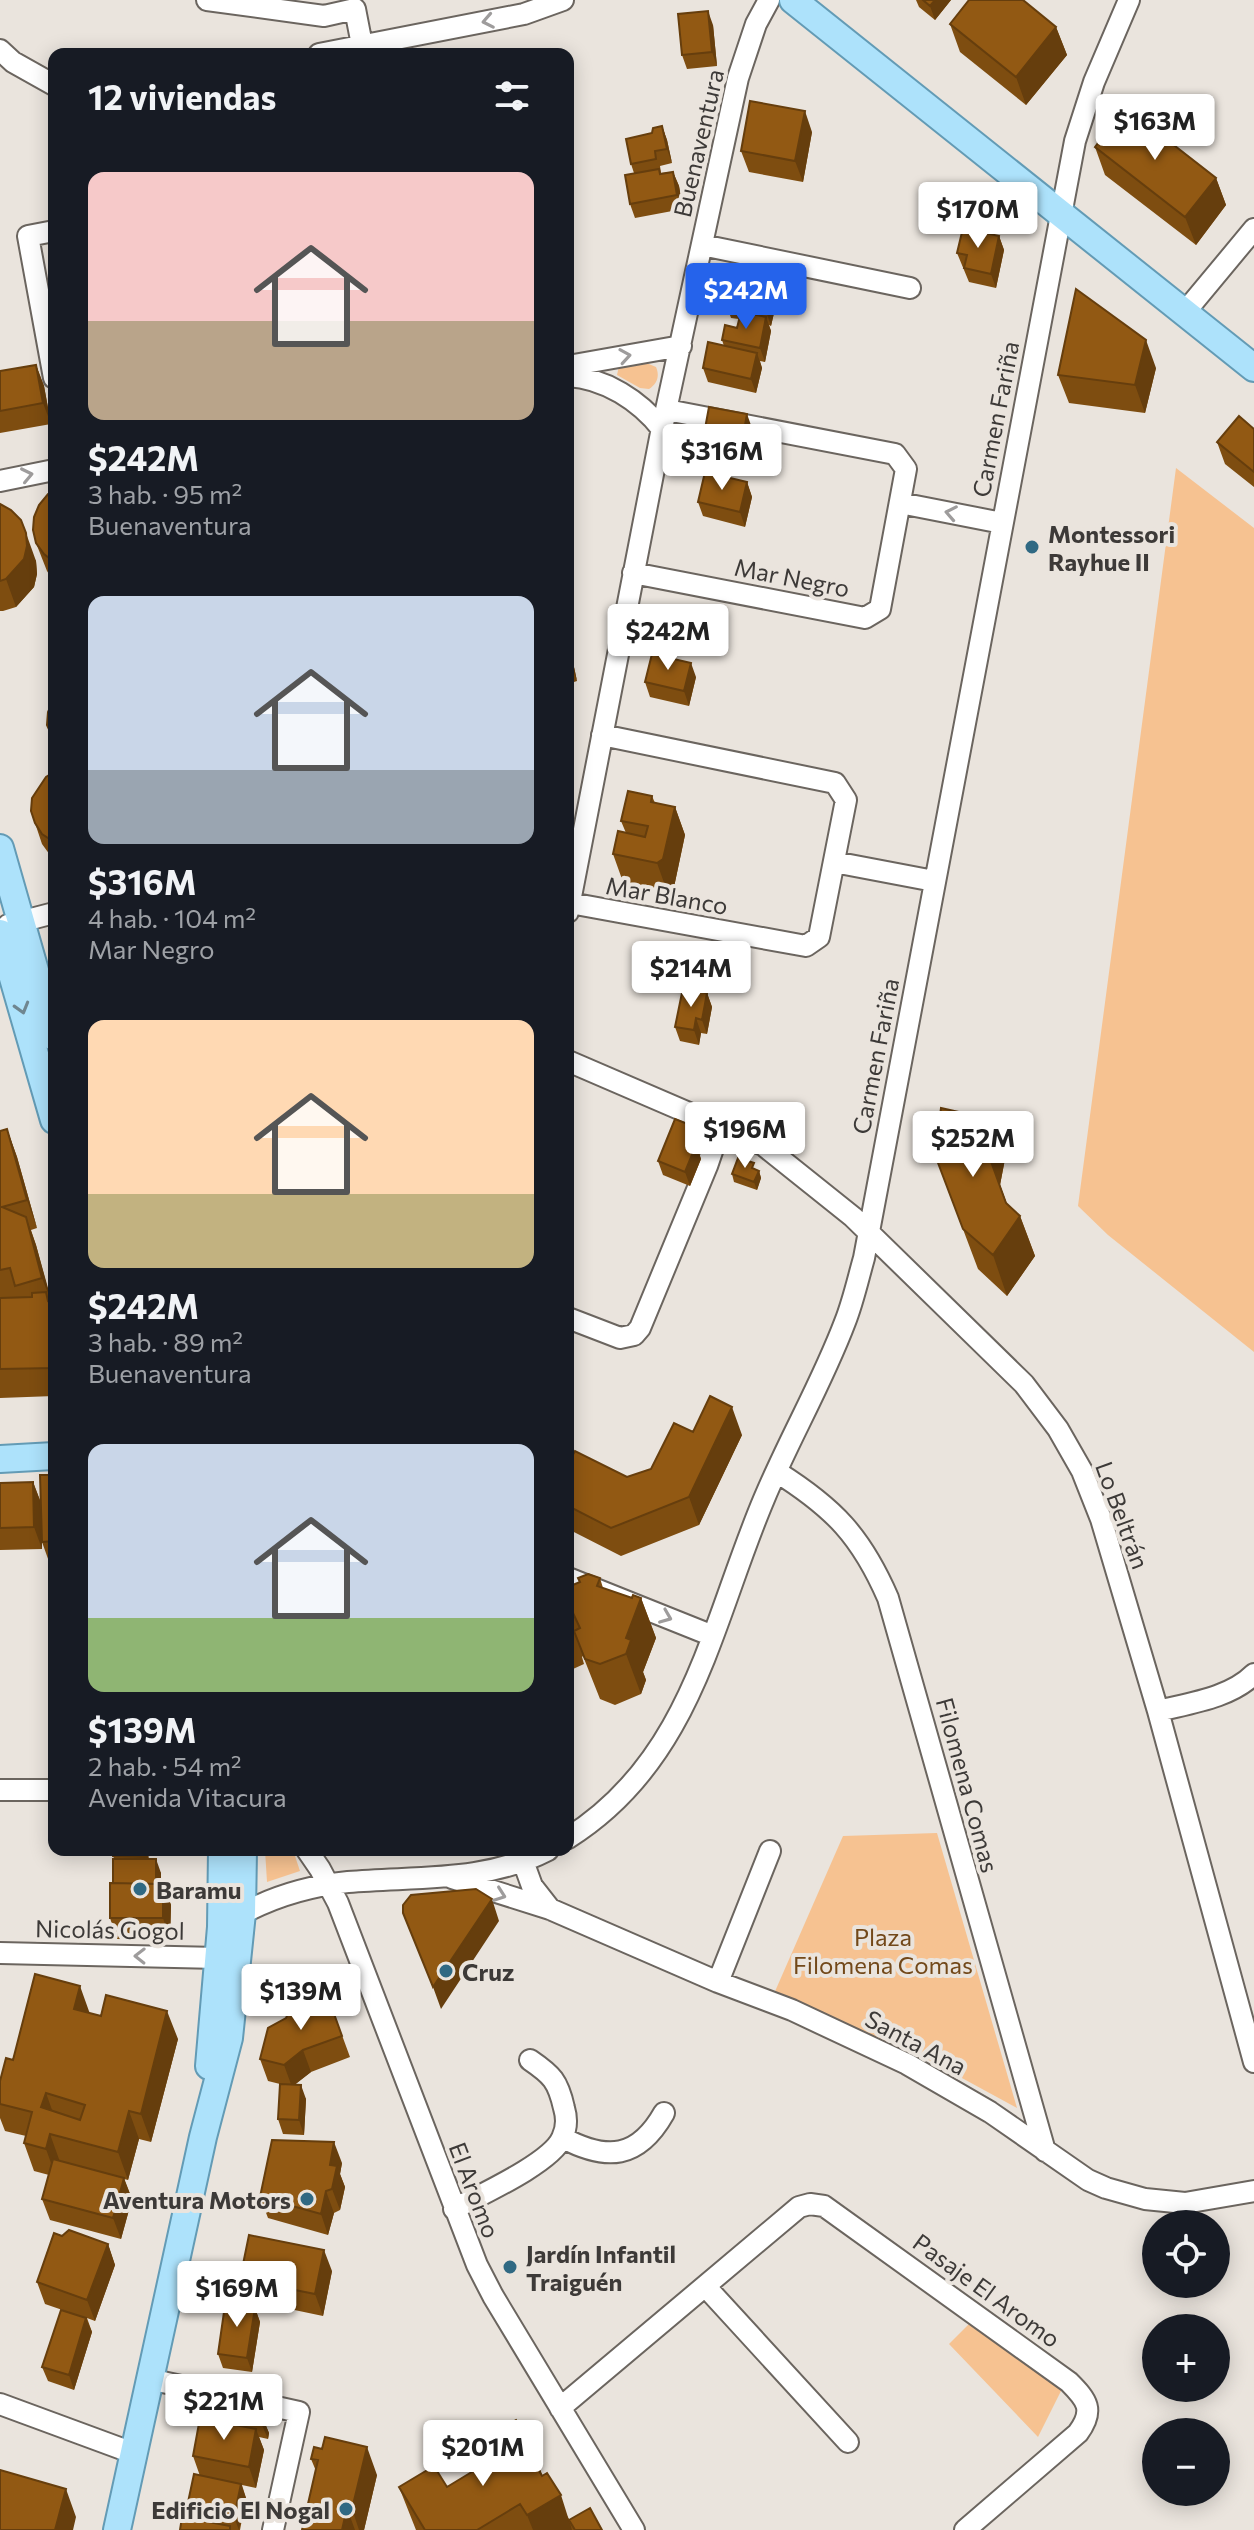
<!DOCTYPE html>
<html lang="es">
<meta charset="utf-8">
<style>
body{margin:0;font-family:Commissioner,sans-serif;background:#20242c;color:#f1f3f6;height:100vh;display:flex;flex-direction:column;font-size:30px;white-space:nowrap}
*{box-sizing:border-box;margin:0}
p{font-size:26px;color:#9ea1a6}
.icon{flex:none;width:44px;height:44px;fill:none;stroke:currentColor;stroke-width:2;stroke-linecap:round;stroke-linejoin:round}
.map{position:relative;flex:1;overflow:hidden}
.drawer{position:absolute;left:48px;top:48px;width:526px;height:1808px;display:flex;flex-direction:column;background:#171b24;border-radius:16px;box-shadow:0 4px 20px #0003}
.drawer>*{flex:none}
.controls{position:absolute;left:1142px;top:2210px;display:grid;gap:16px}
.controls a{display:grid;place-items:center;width:88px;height:88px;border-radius:50%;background:#171b24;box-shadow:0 4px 20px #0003;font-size:40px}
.price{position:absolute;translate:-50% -68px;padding:0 18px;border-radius:8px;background:#fff;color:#222;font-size:26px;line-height:52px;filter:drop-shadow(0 2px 4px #0008)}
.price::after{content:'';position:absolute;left:50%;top:48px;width:24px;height:18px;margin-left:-12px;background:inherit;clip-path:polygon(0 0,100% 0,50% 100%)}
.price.active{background:#2563eb;color:#fff}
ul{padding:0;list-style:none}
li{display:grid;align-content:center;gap:16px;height:424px;padding:0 40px}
li span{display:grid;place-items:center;height:248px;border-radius:16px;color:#555}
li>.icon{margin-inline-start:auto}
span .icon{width:144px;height:144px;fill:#fffc;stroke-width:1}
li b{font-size:34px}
h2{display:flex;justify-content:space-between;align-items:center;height:96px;padding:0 40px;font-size:34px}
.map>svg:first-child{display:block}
</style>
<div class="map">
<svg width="1254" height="2530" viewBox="0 0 1254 2530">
<rect width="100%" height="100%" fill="#eae4dd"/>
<path fill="#f6c291" d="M644,362L656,367C660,376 657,384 649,389L640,388L617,375L619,366Z
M1176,468L1254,528V1352L1108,1235L1078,1206Z
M937,1833L1017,2108L916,2053L773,1996L843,1836Z
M265,1850H293L300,1871L267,1882Z
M972,2321L1062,2389L1038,2437L949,2344Z"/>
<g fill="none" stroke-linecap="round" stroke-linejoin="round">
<g stroke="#6b655f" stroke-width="24">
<path id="minor" d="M207,0L324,16L355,9L362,45
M0,50L13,62L54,85
M319,54L524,14L563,0
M54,231L28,236L54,378
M702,245L910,288
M1185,312L1254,229
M568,366L681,346
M568,376C605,378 640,401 662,429
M0,481L54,470
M900,503L1002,523
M633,573L865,618L880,609L906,469L895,454L667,410
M834,862L934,881
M570,903L806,946L819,937L846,800L835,783L602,735
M568,912L661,433L738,78L756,24L769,0
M8,925L54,913
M568,1061L763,1145L853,1217L1024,1384L1058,1429L1082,1471L1101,1519L1158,1711L1254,2062
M568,1318L620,1338L634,1335L640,1328L707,1166L721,1125
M777,1472C834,1508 861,1536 888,1598L1045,2151
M568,1578L713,1636
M1158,1711C1190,1703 1230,1698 1254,1674
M0,1790H54
M568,1838C692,1760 711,1624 764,1499C789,1439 822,1383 845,1322C853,1302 858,1279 864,1258L1075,141L1094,82L1129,0
M307,1850L320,1869L338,1903L477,2265L493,2296L634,2530
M523,1861L532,1886L550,1909
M452,1878L550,1909L718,1982L792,2010L907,2064L990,2112L1088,2180L1106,2188L1145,2199L1185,2203L1254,2191
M231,1920C266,1899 308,1886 348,1882C417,1876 484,1883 548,1850
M0,1953L218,1958
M718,1982L770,1851
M563,2138C607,2161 638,2159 664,2113
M454,2209C480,2195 551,2163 562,2138C567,2128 567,2118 564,2108C558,2081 552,2075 530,2060
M705,2286L848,2442
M149,2379L299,2412L273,2530
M0,2404L133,2453
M560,2408L799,2207L810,2204L824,2206L1069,2382C1087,2400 1095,2410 1078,2433L965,2530"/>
</g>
<g stroke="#639bb5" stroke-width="30">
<path id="major" d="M793,0L1254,368
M0,848L54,1037
M0,933L54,1120
M0,1459L54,1456
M209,2066L221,1927L222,1850
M117,2530L203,2137L229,2038L242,1913L243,1850"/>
</g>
<use href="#minor" stroke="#fff" stroke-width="20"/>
<use href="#major" stroke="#ade2fb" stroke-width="26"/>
</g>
<path fill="#7e4d10" d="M916,0H951L935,20L919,7Z
M950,24L1056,27L1067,55L1026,105L960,52Z
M713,25L717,66L687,69L682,55Z
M662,126L667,140L672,163L660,166L661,173L673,172L679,186L683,209L635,218L630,204L634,173L631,164L652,133Z
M812,132L803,182L749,172L741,151Z
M1095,147L1216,178L1226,205L1196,245L1105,175Z
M999,236L1004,250L996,288L969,282L957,253Z
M772,286L777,300L771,326L769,325L771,331L765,362L760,361L762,368L756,393L708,382L703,368L724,346L722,340L737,328L739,319L731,318L726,303Z
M36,365L44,386L51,424L0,433V371Z
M1156,368L1145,413L1069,403L1058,375Z
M752,428L747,456L709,449L704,434Z
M1254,429V487L1225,464L1217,442Z
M747,482L752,497L745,527L703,516L698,502Z
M54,491V582L47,571L36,543Z
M0,504L36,561L37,574L34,587L16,607L3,611H0Z
M568,639L577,681L568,684Z
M696,677L689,706L650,697L645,682Z
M54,772V858L50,855L42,844L35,823Z
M652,796L655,803L675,807L685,835L674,887L667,891L623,882L613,854L626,833L621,821Z
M707,993L712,1007L707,1034L701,1033L699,1045L680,1041L675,1027Z
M698,1128L703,1142L699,1153L701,1159L690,1186L663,1175L658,1161Z
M7,1129L17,1157L37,1228L31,1230L36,1245L51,1301L54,1300V1396L0,1398V1131Z
M935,1155L1005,1159L1000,1185L1007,1204L1020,1216L1035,1256L1007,1296L978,1269Z
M756,1169L759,1171L761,1178L757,1190L734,1182L732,1174Z
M693,1432L742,1435L699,1525L621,1556L568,1529V1459L627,1477L651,1469Z
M54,1475V1570H52L42,1542Z
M33,1482L41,1503L42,1549L0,1550V1483Z
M600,1578L603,1588L632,1598H641L656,1638L643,1672L646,1680L641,1694L615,1705L600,1699L583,1656L582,1657L584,1664L573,1669L570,1662L568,1663V1587Z
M112,1850H148V1859L161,1873V1884H163L171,1905L170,1940L117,1939L110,1918L113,1883L114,1859Z
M328,1997L350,2057L311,2072L295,2084L306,2099L304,2135L283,2134L278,2119L280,2084L268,2081L260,2059Z
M90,2013L178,2039L151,2142L139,2139L128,2180L124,2179L132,2199L121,2239L50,2220L42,2199L49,2175L34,2171L24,2143L26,2136L5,2131L0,2118V2081L13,2060Z
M342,2163L340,2174L345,2187L340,2210L334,2213L328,2235L268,2218L260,2197Z
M62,2236L108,2244L115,2265L95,2321L87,2318L92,2332L74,2390L48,2381L42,2367L77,2315L45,2304L37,2282Z
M332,2271L323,2316L247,2300L240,2279Z
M252,2308H255L260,2322L252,2372L223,2368L218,2354Z
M220,2392L261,2397L266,2411L264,2421L269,2433L268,2439L259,2437L264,2450L256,2488L242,2485L246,2498L240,2530H180L191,2518L187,2507L200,2476L193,2456L206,2419L203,2412Z
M487,2437L531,2445L542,2475L569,2519L602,2530H416L399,2487H447L495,2458Z
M311,2459L377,2475L364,2530H302L316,2471Z"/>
<path fill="#663e0d" d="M935,0H951L935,20L930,6Z
M708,11L713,25L717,66L712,52Z
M1056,27L1067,55L1026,105L1016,77Z
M805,111L812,132L803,182L795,161Z
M662,126L667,140L672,163L667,149Z
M673,172L679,186L683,209L677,195Z
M1216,178L1226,205L1196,245L1185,217Z
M999,236L1004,250L996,288L991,274Z
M772,286L777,300L771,326L766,311Z
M766,317L771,331L765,362L760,348Z
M1146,340L1156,368L1145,413L1135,385Z
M757,353L762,368L756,393L751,379Z
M36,365L44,386L51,424L43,403Z
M747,414L752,428L747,456L742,442Z
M747,482L752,497L745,527L740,512Z
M26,533L36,561L37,574L34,587L16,607L6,579Z
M568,639L577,681L568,656Z
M691,663L696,677L689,706L684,691Z
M675,807L685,835L674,887L667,891L657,863Z
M707,993L712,1007L707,1034L702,1020Z
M696,1018L701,1033L699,1045L694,1030Z
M990,1119L1005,1159L1000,1185L1014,1224L1020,1216L1035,1256L1007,1296L993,1255L985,1145Z
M698,1128L703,1142L699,1153L701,1159L690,1186L685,1172L692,1144Z
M7,1129L17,1157L37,1228L27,1200Z
M759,1171L761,1178L757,1190L754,1182Z
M26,1217L36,1245L53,1306L42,1278Z
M732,1407L742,1435L699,1525L689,1497Z
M33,1482L41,1503L42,1549L34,1527Z
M641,1598L656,1638L643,1672L646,1680L641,1694L626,1654V1638Z
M144,1850H148L150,1871L144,1857Z
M156,1859L161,1873V1905L156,1891Z
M163,1884L171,1905L170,1940L163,1918Z
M492,1899L499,1921L441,2009L433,1987Z
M80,1986L90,2014L74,2009Z
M167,2011L178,2039L151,2142L141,2114Z
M303,2050L311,2072L292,2087L284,2065Z
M301,2085L306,2099L304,2135L299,2120Z
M46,2093L56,2121L52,2135L41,2107Z
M129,2111L139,2139L128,2180L118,2152Z
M50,2134L60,2162L56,2177L46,2149Z
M334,2142L342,2163L340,2174L345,2187L340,2210L332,2189L330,2165Z
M124,2178L132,2199L121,2239L113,2218Z
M326,2191L334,2213L328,2235L321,2214Z
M108,2244L115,2265L95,2321L87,2300Z
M324,2250L332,2271L323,2316L315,2294Z
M250,2301L254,2312L255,2308L260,2322L252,2372L247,2358Z
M86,2318L92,2332L74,2390L69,2375Z
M261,2397L266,2411L264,2421L269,2433L268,2439L262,2425L257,2418Z
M256,2429L264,2450L256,2488L249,2467Z
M531,2445L546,2485L525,2448Z
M367,2447L377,2475L364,2530H359L352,2509Z
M241,2484L246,2498L239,2530L234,2517Z
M66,2489L76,2517L73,2530H55Z
M561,2495L572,2530H533L527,2515Z
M347,2508L355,2530H342Z"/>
<path fill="#925913" stroke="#663e0d" stroke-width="2" fill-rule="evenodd" d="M923,0H935L930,6Z
M969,0H1023L1056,27L1016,77L950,24Z
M708,11L712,52L682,55L678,14Z
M750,101L805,111L795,161L741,151Z
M1125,107L1216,178L1185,217L1095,147Z
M662,126L667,149L655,151L656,159L631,164L626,139L652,133L653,128Z
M659,169L660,174L673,172L677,195L630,204L625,175Z
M963,228L999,236L991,274L964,268L967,255L957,253Z
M731,278L772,286L766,311L726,303Z
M1076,289L1146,340L1135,385L1058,375Z
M741,312L766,317L760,348L722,340L725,325L737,328Z
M708,342L757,353L751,379L703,368Z
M36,365L43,403L0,411V371Z
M709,407L747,414L742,442L704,434Z
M1239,416L1254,429V472L1217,442Z
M705,472L747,482L740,512L698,502Z
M54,491V562L44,554L36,543L33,530L34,517L39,505L48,494Z
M0,504L11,510L21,520L26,533L27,546L24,559L6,579L0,581Z
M652,654L691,663L684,691L645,682Z
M54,699V740L47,725L48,712Z
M54,772V842L42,834L35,823L31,811L32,798L46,777Z
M628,791L652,796L651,802L675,807L663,859L657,863L613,854L618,831L645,837L648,826L621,821Z
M683,988L707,993L702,1020L696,1018L694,1030L675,1027Z
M941,1108L990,1119L985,1145L1006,1203L1020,1216L993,1255L963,1229L935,1155Z
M675,1119L698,1128L692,1144L696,1145L685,1172L658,1161Z
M7,1129L27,1200L2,1207L26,1217L42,1278L15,1286L10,1268L0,1270V1131Z
M738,1158L754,1163L752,1168L759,1171L754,1182L732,1174Z
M46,1292L48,1301L54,1300V1368L0,1369V1298L32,1297V1293Z
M710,1396L732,1407L689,1497L611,1528L568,1506V1459L570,1460L575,1451L627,1477L651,1469L674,1423L693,1432Z
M40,1475H54V1541L42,1542Z
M33,1482L34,1527L0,1528V1483Z
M588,1574L600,1578L597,1586L632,1598L633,1595L641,1598L626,1638L631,1640L626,1654L600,1664L585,1659L574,1631L580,1628L573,1613L568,1616V1587L580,1582L578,1578Z
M112,1850H144V1857L113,1856Z
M113,1859H156V1884L113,1883Z
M110,1883L163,1884V1918H110Z
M476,1889L492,1899L433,1987L403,1913V1905L411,1895Z
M35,1974L80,1986L74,2009L101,2016L106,1995L167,2011L141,2114L129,2111L118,2152L50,2134L46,2149L24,2143L32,2112L0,2104V2081L6,2058L13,2060ZM46,2093L85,2105L80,2120L41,2107Z
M328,1997L342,2036L303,2050L284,2065L260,2059L268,2028L286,2018L289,2012Z
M280,2084L301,2085L299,2120L278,2119Z
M272,2140L334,2142L330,2165L337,2166L332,2189L326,2191L321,2214L260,2197Z
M53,2159L124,2178L113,2218L42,2199Z
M69,2230L108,2244L87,2300L37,2282L54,2233L62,2236Z
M249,2235L324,2250L315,2294L240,2279Z
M230,2299L250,2301L249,2307L255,2308L247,2358L218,2354L225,2305L229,2306Z
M61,2310L86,2318L69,2375L42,2367Z
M222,2388L261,2397L257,2418L264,2419L262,2425L203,2412L208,2390L220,2392Z
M200,2418L256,2429L249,2467L193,2456Z
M516,2420L531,2445L525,2448L542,2476L547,2473L561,2495L527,2515L520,2504L477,2530H425L399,2487L434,2466L447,2487L498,2456L487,2437Z
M325,2437L367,2447L352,2509L347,2508L342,2530H302L318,2460L311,2459L314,2447L322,2449Z
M0,2470L66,2489L55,2530H0Z
M194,2474L241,2484L234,2517L187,2507Z
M590,2508L602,2530H575L569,2520Z
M182,2517L230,2526V2530H180Z"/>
<defs><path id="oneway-chevron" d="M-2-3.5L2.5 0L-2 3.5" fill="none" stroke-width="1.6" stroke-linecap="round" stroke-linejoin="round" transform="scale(2)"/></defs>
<g stroke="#9e9c9c">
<use href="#oneway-chevron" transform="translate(488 21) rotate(169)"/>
<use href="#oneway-chevron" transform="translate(625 356) rotate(-9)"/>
<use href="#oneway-chevron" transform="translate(27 475) rotate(-12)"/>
<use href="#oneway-chevron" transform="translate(951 513) rotate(-169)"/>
<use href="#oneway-chevron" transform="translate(666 1617) rotate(22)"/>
<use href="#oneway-chevron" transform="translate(500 1895) rotate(20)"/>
<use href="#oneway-chevron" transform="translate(140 1956) rotate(-179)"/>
</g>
<use stroke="#6f8690" href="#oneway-chevron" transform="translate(22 1008) rotate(74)"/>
<g fill="#306983" stroke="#eae4dd" stroke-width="3">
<circle cx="1032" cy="547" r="8"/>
<circle cx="140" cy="1889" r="8"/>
<circle cx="446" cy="1971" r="8"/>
<circle cx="307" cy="2199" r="8"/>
<circle cx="510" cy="2267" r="8"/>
<circle cx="346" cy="2509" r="8"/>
</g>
<g text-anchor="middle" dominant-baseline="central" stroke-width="8" stroke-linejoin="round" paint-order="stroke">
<g font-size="24" fill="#3d3a38" stroke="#eae4dd">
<text transform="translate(698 143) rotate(-77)">Buenaventura</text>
<text transform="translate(995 419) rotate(-79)">Carmen Fariña</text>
<text transform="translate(792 577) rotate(11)">Mar Negro</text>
<text transform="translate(667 895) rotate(10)">Mar Blanco</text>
<text transform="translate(875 1056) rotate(-79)">Carmen Fariña</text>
<text transform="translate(1123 1515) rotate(70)">Lo Beltrán</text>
<text transform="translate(968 1785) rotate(75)">Filomena Comas</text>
<text transform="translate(110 1929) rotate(1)">Nicolás Gogol</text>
<text transform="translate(916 2042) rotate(28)">Santa Ana</text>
<text transform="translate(475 2190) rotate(69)">El Aromo</text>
<text transform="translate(987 2290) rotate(36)">Pasaje El Aromo</text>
</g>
<g font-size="24" font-weight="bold" fill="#3d3a38" stroke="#eae4dd" text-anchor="start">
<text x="1048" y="533">Montessori<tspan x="1048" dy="28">Rayhue II</tspan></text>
<text x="156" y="1889">Baramu</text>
<text x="462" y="1971">Cruz</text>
<text x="291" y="2199" text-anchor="end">Aventura Motors</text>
<text x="526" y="2253">Jardín Infantil<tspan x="526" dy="28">Traiguén</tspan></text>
<text x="330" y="2509" text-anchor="end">Edificio El Nogal</text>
</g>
<g font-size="24" fill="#724819" stroke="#eae4dd">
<text x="883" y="1936">Plaza<tspan x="883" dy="28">Filomena Comas</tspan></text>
</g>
</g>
</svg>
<div class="controls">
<a><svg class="icon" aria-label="locate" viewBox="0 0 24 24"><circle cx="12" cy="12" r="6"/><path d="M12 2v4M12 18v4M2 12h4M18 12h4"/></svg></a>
<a>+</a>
<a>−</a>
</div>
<b class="price" style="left:1155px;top:162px">$163M</b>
<b class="price" style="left:978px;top:250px">$170M</b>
<b class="price active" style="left:746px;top:331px">$242M</b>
<b class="price" style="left:722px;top:492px">$316M</b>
<b class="price" style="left:668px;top:672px">$242M</b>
<b class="price" style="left:691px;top:1009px">$214M</b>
<b class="price" style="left:745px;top:1170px">$196M</b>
<b class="price" style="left:973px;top:1179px">$252M</b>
<b class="price" style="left:301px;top:2032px">$139M</b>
<b class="price" style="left:237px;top:2329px">$169M</b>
<b class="price" style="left:224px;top:2442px">$221M</b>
<b class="price" style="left:483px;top:2488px">$201M</b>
<section class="drawer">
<h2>12 viviendas<svg class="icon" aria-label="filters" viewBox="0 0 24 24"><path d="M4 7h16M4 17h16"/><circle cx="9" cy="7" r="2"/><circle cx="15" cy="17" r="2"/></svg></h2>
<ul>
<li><span style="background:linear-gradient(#f6c9c9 60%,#b9a48a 0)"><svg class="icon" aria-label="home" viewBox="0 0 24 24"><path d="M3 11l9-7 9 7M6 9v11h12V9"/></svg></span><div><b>$242M</b><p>3 hab. · 95 m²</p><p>Buenaventura</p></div></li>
<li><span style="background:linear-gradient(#c9d6e8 70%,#9aa5b1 0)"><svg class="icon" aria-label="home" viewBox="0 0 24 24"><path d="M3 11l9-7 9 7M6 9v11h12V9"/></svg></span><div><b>$316M</b><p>4 hab. · 104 m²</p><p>Mar Negro</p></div></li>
<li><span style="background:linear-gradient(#ffd9b3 70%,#c2b280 0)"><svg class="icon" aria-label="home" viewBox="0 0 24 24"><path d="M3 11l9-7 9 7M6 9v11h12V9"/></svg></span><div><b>$242M</b><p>3 hab. · 89 m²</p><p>Buenaventura</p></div></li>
<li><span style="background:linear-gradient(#c9d6e8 70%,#8fb573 0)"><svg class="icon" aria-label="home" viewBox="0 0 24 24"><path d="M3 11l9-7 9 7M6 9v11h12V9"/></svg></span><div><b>$139M</b><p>2 hab. · 54 m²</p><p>Avenida Vitacura</p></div></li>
</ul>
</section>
</div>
